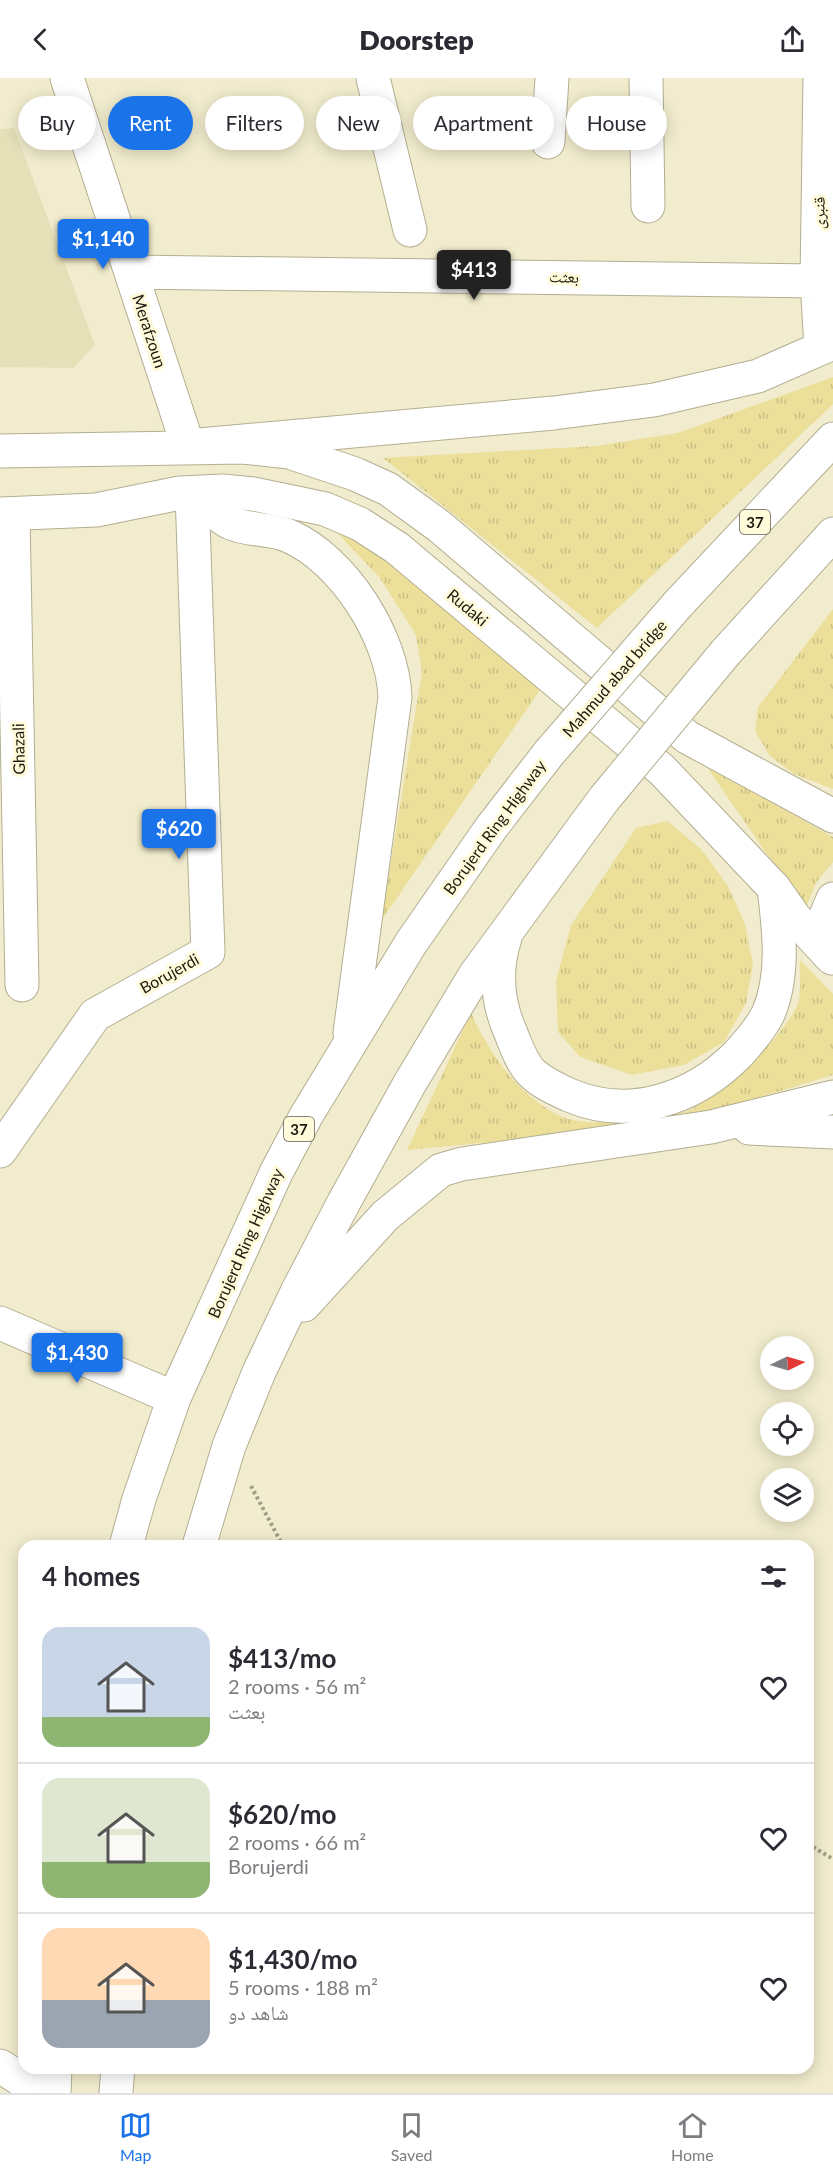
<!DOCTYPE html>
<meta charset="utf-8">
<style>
body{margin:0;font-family:Lato,"Noto Naskh Arabic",sans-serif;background:#f2f2f3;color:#2b2b33;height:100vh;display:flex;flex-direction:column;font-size:22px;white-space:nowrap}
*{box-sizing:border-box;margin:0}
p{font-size:20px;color:#7c7c81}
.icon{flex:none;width:33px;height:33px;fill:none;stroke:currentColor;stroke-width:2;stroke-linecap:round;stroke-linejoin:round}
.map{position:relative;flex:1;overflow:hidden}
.side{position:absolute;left:18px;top:1462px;width:796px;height:534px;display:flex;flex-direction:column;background:#fff;border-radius:18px;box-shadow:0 3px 15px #0003}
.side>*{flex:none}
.banner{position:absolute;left:18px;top:18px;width:798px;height:54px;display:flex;gap:12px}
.needle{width:39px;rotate:85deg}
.tools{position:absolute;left:760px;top:1258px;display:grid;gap:12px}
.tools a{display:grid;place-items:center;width:54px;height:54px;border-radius:50%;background:#fff;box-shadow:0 3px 15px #0003;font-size:30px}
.price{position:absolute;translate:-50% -51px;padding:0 14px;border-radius:6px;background:#1a73e8;color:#fff;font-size:20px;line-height:39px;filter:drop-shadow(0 2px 3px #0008)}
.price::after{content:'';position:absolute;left:50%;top:36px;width:18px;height:14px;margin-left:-9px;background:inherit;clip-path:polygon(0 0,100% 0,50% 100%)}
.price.selected{background:#222;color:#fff}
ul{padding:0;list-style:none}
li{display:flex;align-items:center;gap:18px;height:150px;padding:0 24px}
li+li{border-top:2px solid #e1e1e2}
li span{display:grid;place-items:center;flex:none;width:168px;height:120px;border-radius:18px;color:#555}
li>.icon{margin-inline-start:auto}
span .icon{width:72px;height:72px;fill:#fffc;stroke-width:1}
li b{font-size:26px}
h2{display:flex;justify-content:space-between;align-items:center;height:72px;padding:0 24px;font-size:26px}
.chip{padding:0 21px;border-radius:27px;background:#fff;box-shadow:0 3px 15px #0003;font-size:21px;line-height:54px}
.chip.selected{background:#1a73e8;color:#fff}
header{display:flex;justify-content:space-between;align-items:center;height:78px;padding:0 24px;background:#fff;font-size:27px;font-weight:800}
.dock{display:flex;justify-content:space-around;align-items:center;height:84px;border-top:2px solid #e1e1e2;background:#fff;font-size:16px;color:#7c7c81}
.dock a{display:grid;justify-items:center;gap:3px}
.dock .selected{color:#1a73e8}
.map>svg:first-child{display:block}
</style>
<header><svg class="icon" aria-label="back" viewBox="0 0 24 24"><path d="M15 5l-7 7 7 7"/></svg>Doorstep<svg class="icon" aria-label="share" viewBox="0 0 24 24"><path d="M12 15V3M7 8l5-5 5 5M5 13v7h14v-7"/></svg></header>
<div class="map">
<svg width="833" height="2015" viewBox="0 0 833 2015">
<defs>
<pattern id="grass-tufts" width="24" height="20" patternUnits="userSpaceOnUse" patternTransform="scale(1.5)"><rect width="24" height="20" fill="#ebdf9a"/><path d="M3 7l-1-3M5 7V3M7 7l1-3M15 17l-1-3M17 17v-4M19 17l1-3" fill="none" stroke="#c9bf84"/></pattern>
</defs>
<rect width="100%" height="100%" fill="#f1eccd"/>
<path fill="#e6e0b9" d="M14,50L95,267L73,290L0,289V51Z"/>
<path fill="url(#grass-tufts)" d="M833,299V326L597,550L383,380L596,368L678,355Z
M326,443L380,471L542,609L381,843L422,594L416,557L380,500Z
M833,531V711L794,696L770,678L755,653L758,629Z
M706,688L833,759V784L816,805L805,831Z
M667,743L701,771L728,808L745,846L753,887L746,925L724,964L684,987L632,997L580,979L558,954L556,903L571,847L636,750Z
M800,882L833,916V997L668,1047L407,1072L471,935C491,978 519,1019 563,1039C589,1050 654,1043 681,1035C714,1026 783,959 797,928C802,916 799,895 800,882Z"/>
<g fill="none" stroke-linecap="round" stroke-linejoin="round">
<g stroke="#b3ae91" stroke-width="35">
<path id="minor" d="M67,0L188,368
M373,0L410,152
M646,0L648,128
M820,0L817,203L821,269
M548,64L552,0
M131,194L817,203
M13,436L22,907
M0,1073L95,937L208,874L192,415
M0,1245L174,1320
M0,1988L42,2015"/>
</g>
<g stroke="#b3ae91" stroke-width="35">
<path id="major" d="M0,373L243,369L289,374L355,396L388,411L439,448L687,659L833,738
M0,436L96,432L180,415L223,413L253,416L325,431L360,446L397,470L662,692L774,810L795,840L829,877
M832,880L822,847L833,821"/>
</g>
<g stroke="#b3ae91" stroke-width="35">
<path id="highway" d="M188,368L554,335L654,322L758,298L833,265
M192,415C204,424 217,439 231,445C249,453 271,450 289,458C344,482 393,560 395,619L350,955
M678,526L833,361
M726,574L833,456
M505,860C495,891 497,923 510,953C515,965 521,983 530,993C540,1004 556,1011 569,1017C629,1043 694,1021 738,976C749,964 761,950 768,936C785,897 779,851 774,810
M749,1050L833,1054
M304,1227L385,1138L441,1092L462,1086L711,1049L833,1019
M126,1468L139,1421L174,1320L276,1095L306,1038L411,865L491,750L549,675
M199,1468L229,1368L259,1294L298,1212L344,1124L410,1005L475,897L604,721
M54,2015L55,1990
M116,2015L118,1990"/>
</g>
<path stroke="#a09c85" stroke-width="4" stroke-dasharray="3 3" stroke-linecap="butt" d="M251,1408L283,1468
M808,1766L833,1781"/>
<use href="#minor" stroke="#fff" stroke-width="33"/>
<use href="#major" stroke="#fff" stroke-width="33"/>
<use href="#highway" stroke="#fff" stroke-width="33"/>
<g stroke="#b3ae91" stroke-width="35" stroke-linecap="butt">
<path id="highway-bridge" d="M549,675L678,526
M604,721L726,574"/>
</g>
<use href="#highway-bridge" stroke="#fff" stroke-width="33"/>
</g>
<g text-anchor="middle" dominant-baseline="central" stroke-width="6" stroke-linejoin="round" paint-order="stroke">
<g fill="#fefada" stroke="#605d4c" stroke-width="1.5">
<rect x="740" y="432" width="30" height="24" rx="4.5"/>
<rect x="284" y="1039" width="30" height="24" rx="4.5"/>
</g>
<g font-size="15" font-weight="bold" fill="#1c1a0f">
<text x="755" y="444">37</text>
<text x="299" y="1051">37</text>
</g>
<g font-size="16" fill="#1c1a0f" stroke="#fefada">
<text transform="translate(818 135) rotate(-89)">قنبری</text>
<text transform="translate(564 198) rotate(1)">بعثت</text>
<text transform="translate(150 253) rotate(72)">Merafzoun</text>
<text transform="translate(468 529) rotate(40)">Rudaki</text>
<text transform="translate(614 600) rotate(-49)">Mahmud abad bridge</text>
<text transform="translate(18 671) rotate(-91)">Ghazali</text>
<text transform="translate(494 749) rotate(-54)">Borujerd Ring Highway</text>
<text transform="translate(169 895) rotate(-29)">Borujerdi</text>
<text transform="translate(245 1165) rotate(-66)">Borujerd Ring Highway</text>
</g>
</g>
</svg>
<div class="tools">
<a><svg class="needle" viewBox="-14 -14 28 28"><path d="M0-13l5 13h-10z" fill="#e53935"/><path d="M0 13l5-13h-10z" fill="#7c7c81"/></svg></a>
<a><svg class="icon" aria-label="locate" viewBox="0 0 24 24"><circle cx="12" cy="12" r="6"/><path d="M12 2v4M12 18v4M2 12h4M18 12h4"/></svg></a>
<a><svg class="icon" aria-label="layers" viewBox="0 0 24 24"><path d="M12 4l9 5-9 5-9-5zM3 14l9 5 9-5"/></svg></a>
</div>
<b class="price" style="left:103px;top:192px">$1,140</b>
<b class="price selected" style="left:474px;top:223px">$413</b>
<b class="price" style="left:179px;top:782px">$620</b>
<b class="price" style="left:77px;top:1306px">$1,430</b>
<div class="banner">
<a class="chip">Buy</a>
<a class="chip selected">Rent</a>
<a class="chip">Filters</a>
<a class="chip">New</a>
<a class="chip">Apartment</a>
<a class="chip">House</a>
</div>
<section class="side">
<h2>4 homes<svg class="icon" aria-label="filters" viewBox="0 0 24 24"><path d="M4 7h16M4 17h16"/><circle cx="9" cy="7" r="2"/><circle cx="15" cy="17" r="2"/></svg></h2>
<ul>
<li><span style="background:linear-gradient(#c9d6e8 75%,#8fb573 0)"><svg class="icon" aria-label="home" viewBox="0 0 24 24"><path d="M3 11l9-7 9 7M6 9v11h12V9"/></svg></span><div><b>$413/mo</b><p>2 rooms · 56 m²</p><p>بعثت</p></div><svg class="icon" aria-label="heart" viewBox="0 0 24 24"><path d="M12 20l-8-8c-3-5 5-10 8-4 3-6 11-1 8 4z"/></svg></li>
<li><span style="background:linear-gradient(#dfe7d0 70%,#8fb573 0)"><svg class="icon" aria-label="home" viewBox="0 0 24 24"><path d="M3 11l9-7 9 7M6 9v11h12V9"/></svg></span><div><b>$620/mo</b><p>2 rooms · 66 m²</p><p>Borujerdi</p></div><svg class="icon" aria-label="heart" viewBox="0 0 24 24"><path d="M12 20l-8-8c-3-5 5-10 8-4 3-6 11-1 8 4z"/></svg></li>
<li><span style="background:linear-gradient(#ffd9b3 60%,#9aa5b1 0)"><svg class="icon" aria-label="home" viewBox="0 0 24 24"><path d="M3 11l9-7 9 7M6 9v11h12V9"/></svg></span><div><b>$1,430/mo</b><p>5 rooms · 188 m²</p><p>شاهد دو</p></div><svg class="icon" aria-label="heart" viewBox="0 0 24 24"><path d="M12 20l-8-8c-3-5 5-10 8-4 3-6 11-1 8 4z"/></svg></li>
</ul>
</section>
</div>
<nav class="dock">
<a class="selected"><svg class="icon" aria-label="map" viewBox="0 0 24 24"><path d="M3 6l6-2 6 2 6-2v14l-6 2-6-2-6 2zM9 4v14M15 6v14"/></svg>Map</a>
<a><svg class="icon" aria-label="saved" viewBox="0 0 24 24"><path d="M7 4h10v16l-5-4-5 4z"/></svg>Saved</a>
<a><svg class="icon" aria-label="home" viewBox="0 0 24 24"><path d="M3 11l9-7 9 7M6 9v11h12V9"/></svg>Home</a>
</nav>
